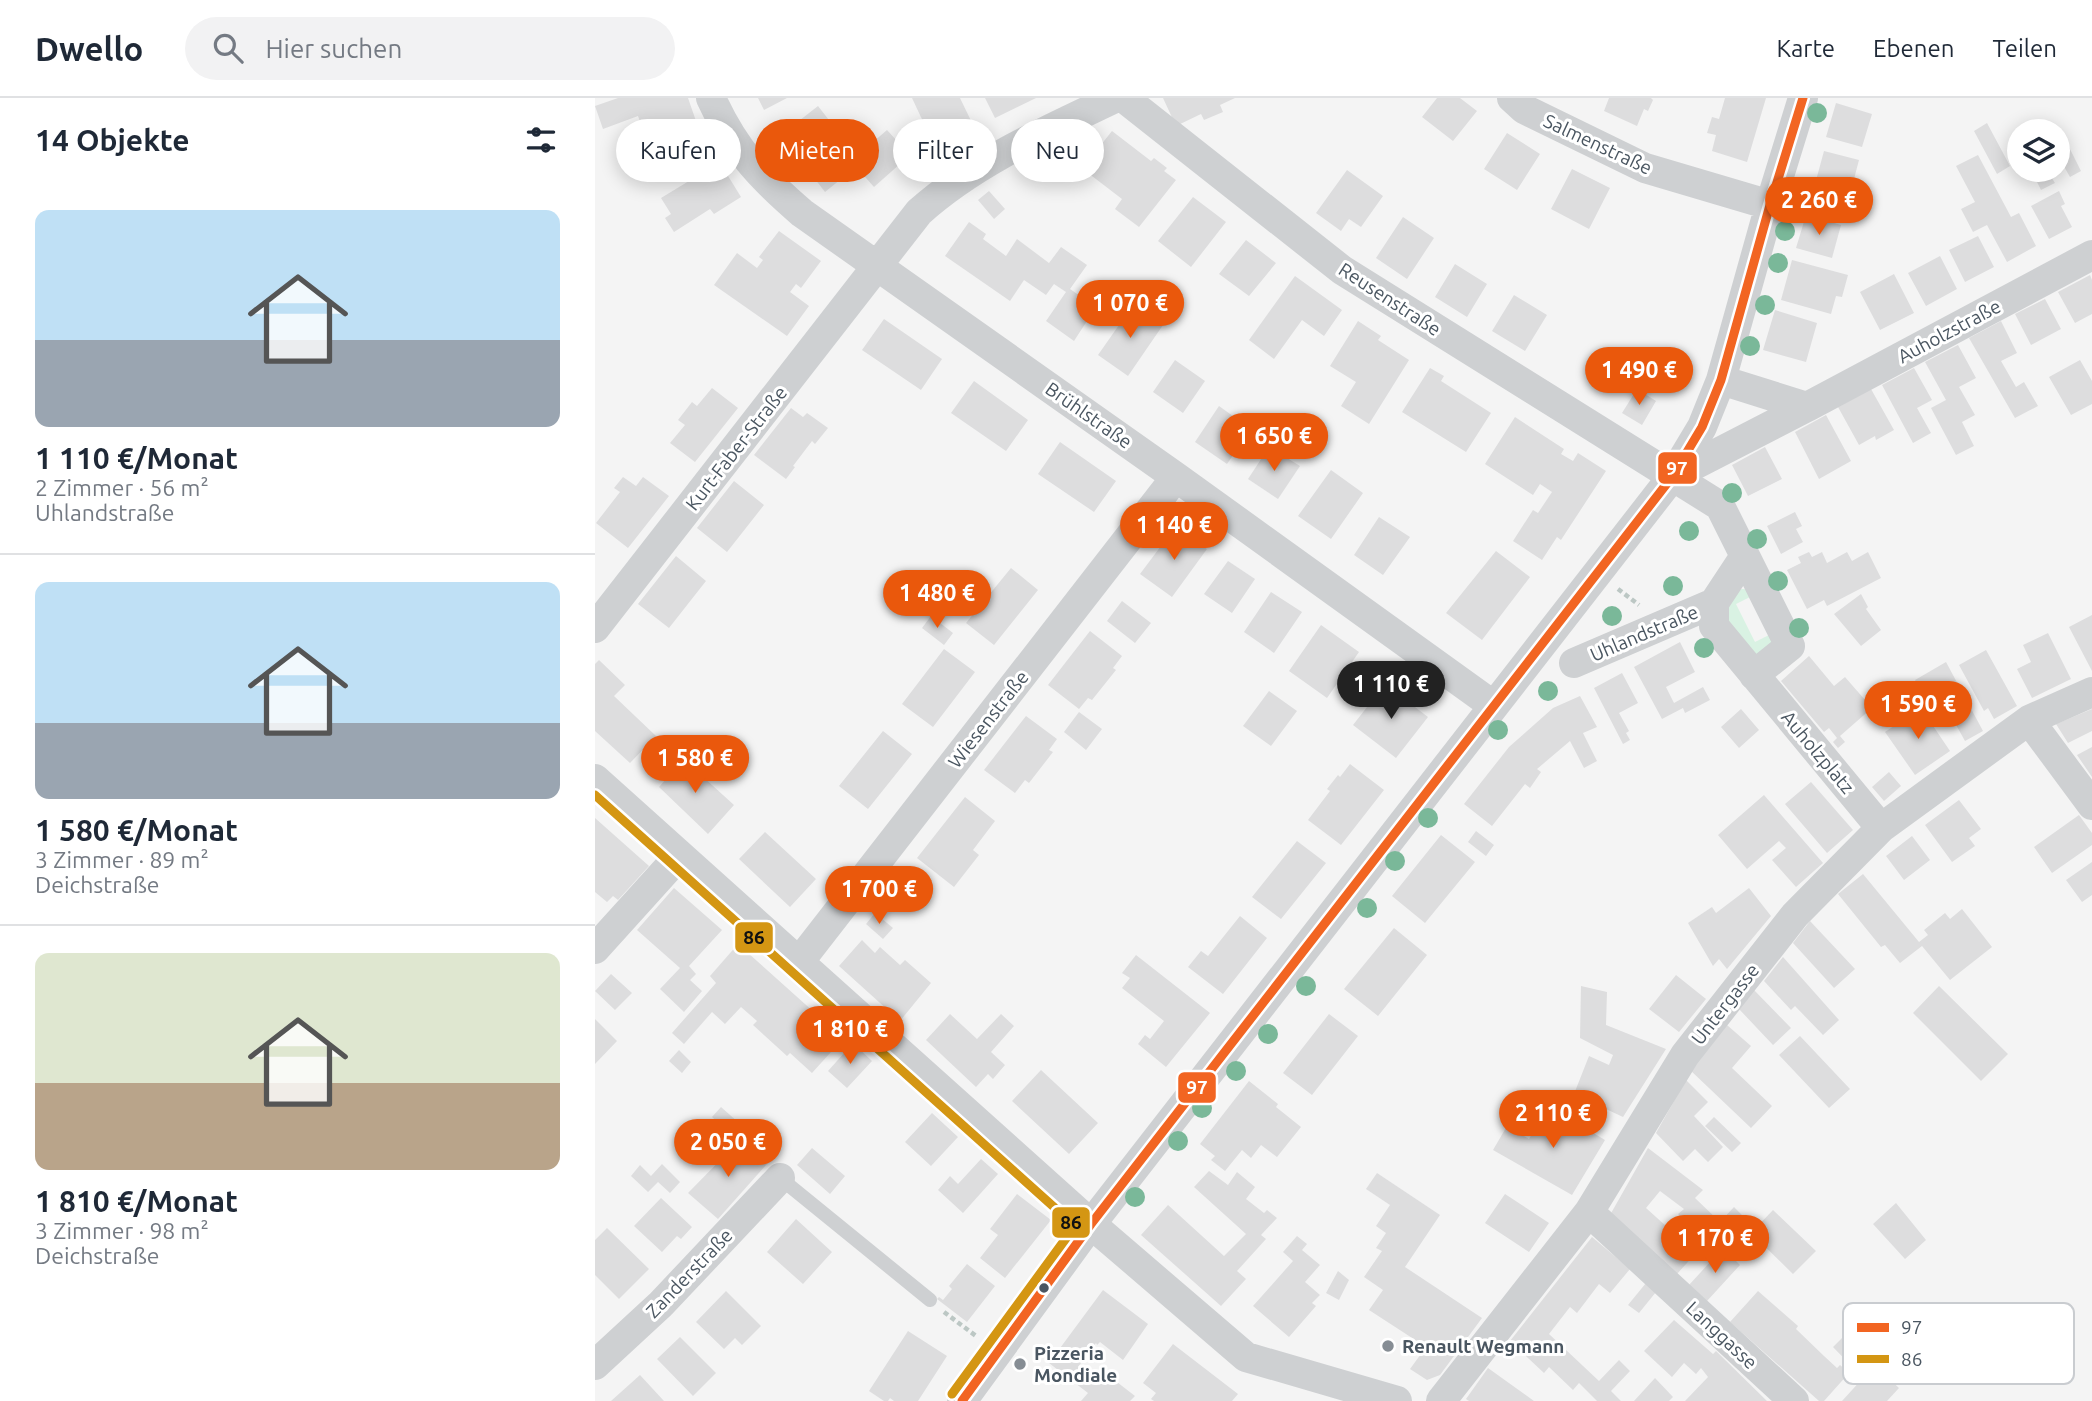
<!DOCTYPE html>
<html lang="de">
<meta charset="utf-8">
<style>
body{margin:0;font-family:Ubuntu,sans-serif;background:#f2f2f3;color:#1f2937;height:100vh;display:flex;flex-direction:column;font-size:26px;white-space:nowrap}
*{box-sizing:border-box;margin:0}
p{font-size:23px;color:#747a83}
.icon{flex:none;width:38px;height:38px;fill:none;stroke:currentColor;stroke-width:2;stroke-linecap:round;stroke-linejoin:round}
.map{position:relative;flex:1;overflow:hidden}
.sheet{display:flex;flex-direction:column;background:#fff;width:595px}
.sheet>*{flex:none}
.banner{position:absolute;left:21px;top:21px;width:665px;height:63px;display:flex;gap:14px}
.buttons{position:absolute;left:1412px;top:21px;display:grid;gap:14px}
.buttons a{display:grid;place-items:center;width:63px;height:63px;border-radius:50%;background:#fff;box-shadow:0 4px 18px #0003;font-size:35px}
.price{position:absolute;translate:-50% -60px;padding:0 16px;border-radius:24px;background:#ea580c;color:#fff;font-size:23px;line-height:46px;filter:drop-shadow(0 2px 4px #0008)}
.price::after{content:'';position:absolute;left:50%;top:42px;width:21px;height:16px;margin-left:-10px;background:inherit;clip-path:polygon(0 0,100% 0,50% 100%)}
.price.current{background:#222;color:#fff}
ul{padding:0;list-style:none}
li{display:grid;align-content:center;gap:14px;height:371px;padding:0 35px}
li+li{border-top:2px solid #e0e1e3}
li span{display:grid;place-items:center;height:217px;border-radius:14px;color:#555}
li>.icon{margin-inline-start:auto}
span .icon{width:126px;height:126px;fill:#fffc;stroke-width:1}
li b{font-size:30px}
h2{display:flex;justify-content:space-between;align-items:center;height:84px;padding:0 35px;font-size:30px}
.chip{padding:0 24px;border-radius:32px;background:#fff;box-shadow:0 4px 18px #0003;font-size:24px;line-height:63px}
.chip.current{background:#ea580c;color:#fff}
header{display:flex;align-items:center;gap:42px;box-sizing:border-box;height:98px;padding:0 35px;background:#fff;border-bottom:2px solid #e0e1e3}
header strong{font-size:33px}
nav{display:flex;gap:38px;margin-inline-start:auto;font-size:24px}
.search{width:490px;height:63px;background:#f2f2f3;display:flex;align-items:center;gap:18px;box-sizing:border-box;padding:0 24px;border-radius:38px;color:#747a83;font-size:26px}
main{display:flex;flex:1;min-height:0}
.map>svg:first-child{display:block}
</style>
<header>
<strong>Dwello</strong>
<div class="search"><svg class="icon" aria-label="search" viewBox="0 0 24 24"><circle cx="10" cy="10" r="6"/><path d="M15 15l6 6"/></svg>Hier suchen</div>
<nav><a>Karte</a><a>Ebenen</a><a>Teilen</a></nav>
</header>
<main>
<section class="sheet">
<h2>14 Objekte<svg class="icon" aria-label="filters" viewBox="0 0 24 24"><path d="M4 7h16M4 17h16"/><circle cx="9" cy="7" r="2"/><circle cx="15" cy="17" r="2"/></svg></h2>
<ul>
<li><span style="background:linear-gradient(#bfe0f5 60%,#9aa5b1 0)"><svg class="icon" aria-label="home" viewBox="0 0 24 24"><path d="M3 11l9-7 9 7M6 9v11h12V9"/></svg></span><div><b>1 110 €/Monat</b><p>2 Zimmer · 56 m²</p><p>Uhlandstraße</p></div></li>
<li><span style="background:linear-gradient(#bfe0f5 65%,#9aa5b1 0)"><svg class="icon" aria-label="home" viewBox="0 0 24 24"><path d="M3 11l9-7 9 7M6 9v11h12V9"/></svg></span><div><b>1 580 €/Monat</b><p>3 Zimmer · 89 m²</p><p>Deichstraße</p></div></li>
<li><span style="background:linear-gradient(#dfe7d0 60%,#b9a48a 0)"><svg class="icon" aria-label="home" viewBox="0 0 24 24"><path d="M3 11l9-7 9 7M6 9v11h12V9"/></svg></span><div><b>1 810 €/Monat</b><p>3 Zimmer · 98 m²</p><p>Deichstraße</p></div></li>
</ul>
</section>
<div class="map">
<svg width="1497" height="1303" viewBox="0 0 1497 1303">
<rect width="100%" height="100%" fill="#f4f4f4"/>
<path fill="#d9f2e3" d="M1146,491H1150L1157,498L1141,506L1160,544L1176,536L1181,544L1164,560C1142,539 1113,520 1146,491Z"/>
<path fill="#ddddde" d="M23,0H93L101,23L51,40L43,18L8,31L0,8Z
M163,0H192L169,12Z
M317,0H365L380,31L340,49Z
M390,0H441L400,20Z
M568,0H640L625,7L628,14L609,22L606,16L581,28Z
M842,0H865L882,13L858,43L827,19Z
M1014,0H1056L1058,2L1053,13L1049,11L1042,28L1009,13Z
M1130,0H1171L1152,64L1117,53L1121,37L1112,35L1117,19L1124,21Z
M1241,5L1277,16L1267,49L1231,39Z
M223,8L248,40L232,53L251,77L230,94L186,37Z
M1392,25L1415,68L1402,76L1379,33Z
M292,32L315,57L279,89L256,63Z
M517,33L556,63L559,60L572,70L569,73L581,82L544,129L520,111L527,101L480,65L497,42L505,48Z
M912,35L945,56L922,92L889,71Z
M1469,39L1486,73L1475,79L1463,58V43Z
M1229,53L1264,62L1255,96L1220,86Z
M1383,57L1416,119L1424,115L1441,148L1412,164L1392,127L1378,134L1366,111L1380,104L1361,68Z
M122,60L146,99L119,116L115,111L79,134L70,120L76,116L66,100L94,83L92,79Z
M977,71L1015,90L994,131L956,111Z
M752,72L788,98L766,129L754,121L746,133L721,115Z
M1455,77L1460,85L1446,92L1442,84Z
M394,93L410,111L399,121L383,102Z
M1464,93L1470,106L1466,108L1477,129L1454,141L1436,108Z
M598,99L631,124L596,169L563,143Z
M1211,117L1246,127L1237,160L1201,150Z
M808,119L839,140L812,181L781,160Z
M374,124L391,136L388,141L411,158L422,141L454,165L466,149L492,167L475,191L501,209L479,243L451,223L471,194L459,186L451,197L429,182L415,203L350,158Z
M184,133L226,163L206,190L201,186L195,194L214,208L192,238L119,187L142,155L162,170L168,162L164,159Z
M1383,138L1399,169L1370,184L1354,152Z
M651,142L681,165L654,198L624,176Z
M1345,158L1362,191L1331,208L1313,175Z
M1197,162L1253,177L1247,199L1241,198L1236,216L1186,202Z
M860,166L892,186L872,219L840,199Z
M1299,176L1319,215L1285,232L1265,194Z
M1495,177L1497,182V216L1480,225L1463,194Z
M700,178L747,212L729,238L707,222L679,261L654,242Z
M919,197L952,217L930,253L897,233Z
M1450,201L1466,231L1436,247L1420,216Z
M538,207L568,227L533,278L503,257Z
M1180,212L1222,225L1211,264L1168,252Z
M289,221L347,261L326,292L267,252Z
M763,223L786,238L783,242L814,262L774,326L746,308L761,284L735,268Z
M1406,223L1422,255L1406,263L1421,289L1429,284L1443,308L1420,320L1374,240Z
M1363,247L1381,280L1364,289L1380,317L1367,324L1379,348L1361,357L1336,310L1351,302L1330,264Z
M580,262L610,283L588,315L558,294Z
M1485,262L1497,283V306L1476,317L1454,279Z
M835,270L849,278L846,283L896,315L871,354L807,314Z
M1319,270L1337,302L1322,310L1336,335L1318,345L1287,287Z
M379,283L433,322L411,353L356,315Z
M117,290L143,310L100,364L75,345L90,327L83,322L97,304L102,308Z
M1042,291L1061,303L1047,327L1027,315Z
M1276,291L1299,332L1281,342L1280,338L1264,347L1243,309Z
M624,308L656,331L632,366L600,344Z
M196,310L208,319L212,315L233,330L220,346L217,343L198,368L200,369L191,381L159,357Z
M1231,317L1256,363L1224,381L1200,334Z
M920,319L969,351L966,356L978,363L983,355L1011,373L966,442L962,439L947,462L918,443L938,412L943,415L957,394L945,386L938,397L890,366Z
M465,344L521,383L499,414L443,376Z
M674,349L705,368L683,401L653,381Z
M1170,349L1187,381L1153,398L1137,367Z
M736,372L768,395L736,441L703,418Z
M28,379L41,388L48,379L74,398L33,450L1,425L25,394L19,390Z
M139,383L169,407L132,454L102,430Z
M1200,414L1207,428L1201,431L1208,444L1186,456L1172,428Z
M784,419L815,439L788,477L759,457Z
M581,428L612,451L577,499L545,476Z
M901,453L935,479L887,542L851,515Z
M1214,454L1217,459L1227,454L1232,465L1252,454L1257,463L1273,454L1286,480L1232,508L1229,502L1212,511L1192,472L1206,465L1203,459Z
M81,458L111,483L74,530L43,506Z
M633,463L660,481L637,515L609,496Z
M416,470L443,492L399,547L371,525Z
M676,494L707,514L679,555L649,534Z
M1266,496L1273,509L1271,511L1286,532L1266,548L1239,516Z
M527,503L556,525L540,545L512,523Z
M1497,517V573L1474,529Z
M336,518L358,535L349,547L327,530Z
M726,527L764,554L732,600L694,573Z
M495,533L527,558L518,570L521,572L497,602L493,600L484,611L453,587Z
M1453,535L1476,581L1437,600L1422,571L1436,564L1428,547Z
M1085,544L1100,574L1071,589L1079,605L1108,589L1115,602L1090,615L1088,610L1067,621L1039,569Z
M349,551L380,574L338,629L307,606Z
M1391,552L1422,608L1399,621L1393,610L1389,613L1364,567Z
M1214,558L1239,588L1250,579L1277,610L1245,638L1250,644L1243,650L1238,644L1242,640L1234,630L1229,634L1186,583Z
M4,562L30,587L19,598L61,638L35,665L0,633V566Z
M1351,564L1388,633L1370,643L1345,598L1332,606L1320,582Z
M1027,575L1043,605L1024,615L1034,633L1031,635L1035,642L1028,646L999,590Z
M790,586L833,619L801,660L758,627Z
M674,593L702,613L676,648L648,628Z
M985,598L1002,629L988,635L1002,663L989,670L975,643L942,671L946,674L935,690L930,686L897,728L869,706L914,649L958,610Z
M1326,610L1355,653L1320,677L1290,634Z
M1146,611L1164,632L1144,650L1126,629Z
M1497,611V633L1473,645L1461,626Z
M484,614L507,631L491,652L469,634Z
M431,618L462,641L454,652L458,654L434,685L430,682L420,695L389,672Z
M288,633L317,656L273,711L244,688Z
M1497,649V679L1482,657Z
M84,657L139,707L113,736L64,689L72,680L67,675Z
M755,666L789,692L746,747L713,722L735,693L732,691L743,677L745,679Z
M1294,674L1306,688L1289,703L1277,689Z
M1216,684L1258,732L1232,755L1190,706Z
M1169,697L1228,765L1201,789L1177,762L1191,750L1184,743L1152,771L1123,737Z
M370,699L400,723L378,752L384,757L359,789L322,760Z
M1364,702L1386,731L1374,740L1380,748L1357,764L1330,727Z
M1484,717L1497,735V747L1457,775L1439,749Z
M0,720L54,768L23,802L18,798L12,804L0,794Z
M881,733L899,747L891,758L873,744Z
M170,734L221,781L195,809L144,761Z
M846,737L880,764L830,825L797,798Z
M1317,738L1335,762L1309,782L1291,758Z
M702,743L731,765L686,821L657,799Z
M1497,764V797L1487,804L1471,782Z
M1268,776L1324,844L1333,837L1329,832L1350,815L1355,821L1367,811L1397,849L1355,882L1327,848L1305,865L1290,847L1286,849L1243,796Z
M79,790L127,832L94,868L101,876L95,882L107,893L89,914L65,891L85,870L42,832Z
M1154,790L1176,818L1132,871L1124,861L1118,868L1093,825L1117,809L1121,815Z
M280,815L298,830L288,841L271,826Z
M645,818L672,840L628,896L593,869L606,853L613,858Z
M1215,823L1260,871L1239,890L1198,845Z
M799,830L832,857L783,918L749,891Z
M267,842L280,855L285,849L305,867L310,862L336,885L305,923L244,868Z
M143,846L220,915L208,928L236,954L217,975L195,955L192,958L158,927L162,923L146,909L130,926L117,914L89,946L77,935L121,885L115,878Z
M541,857L615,915L571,969L543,946L550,937L555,941L569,923L527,890L535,880L527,875Z
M1188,859L1244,922L1228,937L1200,908L1196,912L1169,883Z
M16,876L37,895L20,912L0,893Z
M1081,877L1111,901L1084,934L1054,911Z
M986,888L1012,894L1011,927L1071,951L1028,1019L979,996L994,958L1014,967L1018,957L985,940Z
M1344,888L1413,956L1386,983L1318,915Z
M1159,892L1196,930L1178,947L1144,911Z
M355,916L382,941L406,916L419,928L396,954L410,967L398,981L393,976L381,989L331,942Z
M734,916L763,938L717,997L688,975Z
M0,921L22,943L0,966Z
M1132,927L1156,948L1137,970L1177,1008L1156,1030L1094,971Z
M1205,938L1255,991L1234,1010L1184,957Z
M258,945L277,963L252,990L233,973Z
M84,952L96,964L87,975L74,963Z
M446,972L503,1025L474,1056L417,1003Z
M1091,982L1113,1004L1099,1018L1128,1049L1113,1064L1100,1051L1088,1063L1061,1035Z
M654,983L683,1006L681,1009L706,1029L682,1059L666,1047L656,1060L647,1052L630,1073L616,1062L620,1058L605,1046Z
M953,1008L1010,1042L977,1097L898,1052L912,1028L934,1041Z
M126,1009L144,1025L135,1035L117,1019Z
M337,1015L363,1039L336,1068L310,1044Z
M1119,1019L1146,1045L1137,1054L1110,1028Z
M145,1042L172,1066L123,1121L93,1095Z
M217,1050L250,1078L235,1096L202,1067Z
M1053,1050L1108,1092L1100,1100L1125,1124L1139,1109L1149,1119L1120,1151L1083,1116L1089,1111L1065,1093L1051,1110L1101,1155L1082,1176L1015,1117Z
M386,1061L403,1076L368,1115L343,1092L355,1078L363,1086Z
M67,1066L85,1084L75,1095L63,1084L53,1094L36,1078L45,1067L56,1078Z
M614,1073L633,1087L642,1074L660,1089L651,1101L669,1115L672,1112L682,1120L666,1137L671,1141L642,1173L651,1181L626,1208L546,1137L573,1107L629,1158L651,1136L599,1089Z
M782,1075L845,1117L810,1169L887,1220L845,1277L832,1282L815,1271L831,1249L774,1212L788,1192L769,1179L787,1153L781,1150L791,1135L781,1128L795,1107L771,1091Z
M422,1096L456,1122L410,1180L385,1160L403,1137L395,1131Z
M910,1096L954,1125L934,1154L890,1125Z
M66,1100L97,1129L86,1141L82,1138L67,1154L39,1128Z
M1301,1105L1331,1142L1310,1161L1278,1126Z
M1178,1112L1221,1153L1198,1176L1156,1135Z
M201,1121L237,1154L208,1186L172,1154Z
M12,1130L54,1171L24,1201L0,1177V1142Z
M702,1138L712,1146L707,1152L725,1167L710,1184L725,1197L717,1205L721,1208L694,1239L658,1208L698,1163L688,1154Z
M997,1139L1035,1171L1015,1195L1004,1186L982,1215L975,1209L954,1236L1004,1283L1024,1262L1035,1273L1016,1293L1026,1303H1002L984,1285L978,1292L954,1269L949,1275L915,1243Z
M1128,1150L1145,1167L1112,1203L1094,1187Z
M372,1166L400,1188L372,1224L342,1201L344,1199L348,1202L357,1191L354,1188Z
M743,1173L754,1182L744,1202L731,1195Z
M1051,1185L1061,1194L1044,1215L1033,1207Z
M508,1192L553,1226L528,1262L505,1244L502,1247L501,1245L483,1269L498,1280L501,1275L509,1274L540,1298L535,1303H486L493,1295L454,1265Z
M131,1193L166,1228L147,1247L140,1240L129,1251L101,1224Z
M1163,1193L1203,1228L1201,1231L1229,1258L1242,1270L1245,1267L1254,1275L1229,1303H1224L1135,1224Z
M1079,1222L1118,1256L1121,1253L1172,1303H1090L1113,1279L1106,1270L1101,1276L1089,1265L1077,1279L1049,1253Z
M313,1233L352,1258L323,1303H299L295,1300L293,1303H289L274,1293Z
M85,1239L121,1275L98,1298L62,1261Z
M1247,1240L1277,1271L1280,1268L1304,1290L1292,1303H1247L1268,1280L1238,1249Z
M578,1246L643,1296L637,1303H559L556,1301L561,1295L548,1285Z
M893,1270L939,1303H874L871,1301Z
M45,1277L69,1303H16Z
M1060,1280L1078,1299L1074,1303H1039Z"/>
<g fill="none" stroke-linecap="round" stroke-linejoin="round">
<path stroke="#bcc7c4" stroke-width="4.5" stroke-dasharray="5 3.5" stroke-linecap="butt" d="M1023,491L1044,507
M349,1214L381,1238"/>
<path stroke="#ced0d2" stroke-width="14" d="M185,1080L335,1202"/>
<path stroke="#ced0d2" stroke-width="30" d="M116,0C139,51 165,79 207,115L581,379L899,608
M529,0L747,172L1125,408L1195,548L1159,577
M917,0L929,11L1050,70L1175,107
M1126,282L1212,309L1497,157
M1078,378L1212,309
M1150,458L1119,505V528L1286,730
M0,530L324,114C381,63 451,33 520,0
M979,565L1119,505
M1434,622L1497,707
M0,681L496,1126L651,1259L802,1303
M0,851L84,758
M204,864L581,379
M994,1114L1199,1303
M0,1267L66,1206L185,1080
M367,1303L496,1126L1077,379L1107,329L1126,282L1175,107L1208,0
M846,1303L994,1114L1090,957L1200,817L1286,730L1434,622L1497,594"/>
<g stroke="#fff" stroke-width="14">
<path id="bus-1" d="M367,1303L496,1126L1077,379L1107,329L1126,282L1175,107L1208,0"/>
</g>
<g stroke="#fff" stroke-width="14">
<path id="bus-2" d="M0,697L480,1128L357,1296"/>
</g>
<use href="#bus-1" stroke="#f26522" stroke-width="9"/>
<use href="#bus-2" stroke="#d49613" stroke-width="9"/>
</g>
<g fill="#7ab899">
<circle cx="1222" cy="15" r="10"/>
<circle cx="1200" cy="99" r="10"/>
<circle cx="1190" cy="133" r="10"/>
<circle cx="1183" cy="165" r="10"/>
<circle cx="1170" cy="207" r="10"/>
<circle cx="1155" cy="248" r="10"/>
<circle cx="1137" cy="395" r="10"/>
<circle cx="1094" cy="433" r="10"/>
<circle cx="1162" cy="441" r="10"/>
<circle cx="1183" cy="483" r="10"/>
<circle cx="1078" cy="488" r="10"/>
<circle cx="1017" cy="518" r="10"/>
<circle cx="1204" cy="530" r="10"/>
<circle cx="1109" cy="550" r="10"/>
<circle cx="953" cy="593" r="10"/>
<circle cx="903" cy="632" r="10"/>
<circle cx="833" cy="720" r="10"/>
<circle cx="800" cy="763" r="10"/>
<circle cx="772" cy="810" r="10"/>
<circle cx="711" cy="888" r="10"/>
<circle cx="673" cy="936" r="10"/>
<circle cx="641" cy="973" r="10"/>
<circle cx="607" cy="1010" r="10"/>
<circle cx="583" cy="1043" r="10"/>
<circle cx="540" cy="1099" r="10"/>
</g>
<circle fill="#4a5661" stroke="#fff" stroke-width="2.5" cx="449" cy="1190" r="6"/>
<g fill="#868d94" stroke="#fff" stroke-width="2.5">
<circle cx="793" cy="1248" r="7"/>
<circle cx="425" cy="1266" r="7"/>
</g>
<g text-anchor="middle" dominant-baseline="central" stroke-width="6" stroke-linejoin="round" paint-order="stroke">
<g font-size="19" fill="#4a5661" stroke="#fff">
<text transform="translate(1003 46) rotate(25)">Salmenstraße</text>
<text transform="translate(795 201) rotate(33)">Reusenstraße</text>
<text transform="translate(1354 233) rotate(-28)">Auholzstraße</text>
<text transform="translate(494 317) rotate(35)">Brühlstraße</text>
<text transform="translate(141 350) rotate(-52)">Kurt-Faber-Straße</text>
<text transform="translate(1049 535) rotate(-23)">Uhlandstraße</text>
<text transform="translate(393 621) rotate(-52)">Wiesenstraße</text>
<text transform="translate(1223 654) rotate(50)">Auholzplatz</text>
<text transform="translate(1130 906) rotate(-52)">Untergasse</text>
<text transform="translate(94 1175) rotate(-46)">Zanderstraße</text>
<text transform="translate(1127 1237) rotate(43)">Langgasse</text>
</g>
<g font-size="19" font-weight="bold" fill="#4a5661" stroke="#fff" text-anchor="start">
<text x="807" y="1248">Renault Wegmann</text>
<text x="439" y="1255">Pizzeria<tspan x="439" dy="22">Mondiale</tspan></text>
</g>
</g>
<rect x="1248" y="1205" width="231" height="81" rx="10" fill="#fff" stroke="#c9ccd0" stroke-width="2"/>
<rect x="1262" y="1225" width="32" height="9" fill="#f26522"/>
<rect x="1262" y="1257" width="32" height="8" fill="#d49613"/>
<g font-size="19" fill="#4a5661">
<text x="1306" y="1236">97</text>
<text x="1306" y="1268">86</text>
</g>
<g stroke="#fff" stroke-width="2.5">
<rect x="1062" y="353" width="41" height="34" rx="7" fill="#f26522"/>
<rect x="139" y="823" width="40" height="33" rx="7" fill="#d49613"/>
<rect x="582" y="973" width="40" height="33" rx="7" fill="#f26522"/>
<rect x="456" y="1108" width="40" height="33" rx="7" fill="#d49613"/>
</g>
<g font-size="19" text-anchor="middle" font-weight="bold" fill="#fff">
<text x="1082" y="377">97</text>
<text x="602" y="996">97</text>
</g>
<g font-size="19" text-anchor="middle" font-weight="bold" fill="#111">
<text x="159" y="846">86</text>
<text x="476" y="1131">86</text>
</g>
</svg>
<div class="buttons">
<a><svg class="icon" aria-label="layers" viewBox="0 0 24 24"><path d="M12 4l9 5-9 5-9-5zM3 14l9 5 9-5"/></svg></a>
</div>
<b class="price" style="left:1224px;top:139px">2 260 €</b>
<b class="price" style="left:535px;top:242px">1 070 €</b>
<b class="price" style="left:1044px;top:309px">1 490 €</b>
<b class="price" style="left:679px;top:375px">1 650 €</b>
<b class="price" style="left:579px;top:464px">1 140 €</b>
<b class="price" style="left:342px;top:532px">1 480 €</b>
<b class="price current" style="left:796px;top:623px">1 110 €</b>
<b class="price" style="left:1323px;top:643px">1 590 €</b>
<b class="price" style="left:100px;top:697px">1 580 €</b>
<b class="price" style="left:284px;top:828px">1 700 €</b>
<b class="price" style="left:255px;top:968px">1 810 €</b>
<b class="price" style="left:958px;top:1052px">2 110 €</b>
<b class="price" style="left:133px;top:1081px">2 050 €</b>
<b class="price" style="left:1120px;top:1177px">1 170 €</b>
<div class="banner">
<a class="chip">Kaufen</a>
<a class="chip current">Mieten</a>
<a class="chip">Filter</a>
<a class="chip">Neu</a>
</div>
</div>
</main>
